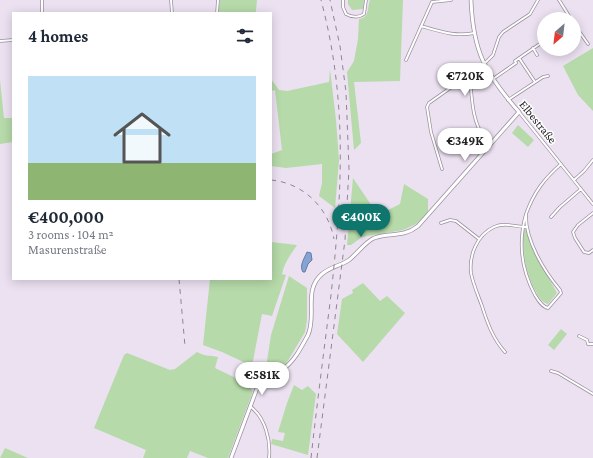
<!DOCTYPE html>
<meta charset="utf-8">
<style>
body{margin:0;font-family:"Crimson Pro",serif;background:#f6f6f7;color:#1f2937;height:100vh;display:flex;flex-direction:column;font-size:15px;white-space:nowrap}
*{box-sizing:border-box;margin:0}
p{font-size:13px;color:#747a83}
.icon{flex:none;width:22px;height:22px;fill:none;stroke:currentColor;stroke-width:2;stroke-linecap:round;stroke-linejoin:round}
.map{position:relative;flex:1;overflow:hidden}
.side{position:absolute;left:12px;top:12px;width:260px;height:268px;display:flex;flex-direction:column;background:#fff;border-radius:0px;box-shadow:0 2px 10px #0003}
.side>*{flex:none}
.needle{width:26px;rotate:208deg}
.tools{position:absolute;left:537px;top:12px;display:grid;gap:8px}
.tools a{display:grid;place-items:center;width:44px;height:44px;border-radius:50%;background:#fff;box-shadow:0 2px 10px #0003;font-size:20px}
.price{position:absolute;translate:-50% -34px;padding:0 9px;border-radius:14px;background:#fff;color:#222;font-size:13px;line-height:26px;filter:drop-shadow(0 1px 2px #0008)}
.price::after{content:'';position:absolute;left:50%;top:24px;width:12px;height:9px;margin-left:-6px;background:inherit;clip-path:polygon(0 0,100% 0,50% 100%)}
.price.on{background:#0f766e;color:#fff}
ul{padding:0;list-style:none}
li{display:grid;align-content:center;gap:8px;height:212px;padding:0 16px}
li+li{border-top:1px solid #e0e1e3}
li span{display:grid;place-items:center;height:124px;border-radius:0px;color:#555}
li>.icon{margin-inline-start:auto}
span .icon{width:72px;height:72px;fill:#fffc;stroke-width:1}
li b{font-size:17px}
h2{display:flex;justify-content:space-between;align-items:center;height:48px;padding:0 16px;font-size:17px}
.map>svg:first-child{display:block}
</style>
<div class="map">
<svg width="593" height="458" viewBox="0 0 593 458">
<rect width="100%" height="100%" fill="#ece1f1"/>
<path fill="#b6daa9" d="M220,0H257L256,11V13H218Z
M348,0H364L363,9L352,10L348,4Z
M370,0H403L400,81L354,82L361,143L354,150L347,72L354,61L358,39L359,19C370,18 367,7 370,0Z
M593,48V111L578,95L563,66Z
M330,69L336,120L339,160L335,208L319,196L322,183V164L286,168L271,166V154L282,150L275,90L272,91L271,79L279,90L287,91L329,82Z
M0,80L4,118H13V142L0,144Z
M518,125L534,140L528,147L512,133Z
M353,178L378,215L400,204L404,184L428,199V213L416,224L403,230L362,237L351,245H347Z
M525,229L527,231L537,257L557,293L548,304C541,302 538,296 535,290C525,272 523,253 523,231Z
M271,242L297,245C291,254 284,263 282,274L286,275L272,316L262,314L252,366L222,352L203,345L210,279H271Z
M289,276L307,288V320L305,332L286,364L265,374L271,335Z
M363,283L380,301L387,296L405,313L363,362L337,334L342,299L353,293L352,290Z
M561,329L567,334L554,350L548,345Z
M197,352C206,357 209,355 218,357L215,368L242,381L253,391L228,458H208L190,451L187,458H143L146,450L94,428L124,355L127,353L170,370L175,369Z
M294,385L302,390L308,386L316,394L308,455L271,444L272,439L283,441L285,433L278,432L287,403Z
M5,448L28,458H0Z"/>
<path fill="#85a4d6" stroke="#677ba0" d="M307,252L311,253L312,260L308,264L305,272H303C299,266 304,259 307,252Z"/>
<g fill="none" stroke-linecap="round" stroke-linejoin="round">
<g stroke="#9b91a0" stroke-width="3.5">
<path id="street" d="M171,0L172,13
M343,0V7L346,14C351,17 359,18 364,14L366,0
M559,0L571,19
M42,13V0
M217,13L218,0
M574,24L588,44
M421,26C439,31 455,37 474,33
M0,41L13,40
M533,48L537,55
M519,58L535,82
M406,60L432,2L451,0
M484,64L493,55L499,37L503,32L530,14L538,0
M493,79L516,63L515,61L544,41
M508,100L543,77L548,76
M519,112L593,204
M484,137C472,122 472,97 470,79L476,71L485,66
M442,169L431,132L427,107L429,103L463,79H470
M574,180L584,171L593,160
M593,213L578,225L573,232L575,238L584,252L589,253L593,250
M526,214C525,240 544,271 560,290L561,293L548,308C542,307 538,300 535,295C521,269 518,242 526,214Z
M526,214C534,192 544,179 561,164
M551,217L560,207L581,189
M441,223L450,220L456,221L479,239
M579,336L587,340L588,344H593
M505,352C493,339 487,322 482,306C478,295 473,284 471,273C469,255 477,235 494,227C505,222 516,227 527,227
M551,371L558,373L593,394
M251,407C265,418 271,440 269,458"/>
</g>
<g stroke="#9b91a0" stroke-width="4.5">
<path id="secondary" d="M231,458L259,383C266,375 275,374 283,369C294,362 302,346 308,335C317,315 303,290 322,274C330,267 340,266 349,260C358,253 364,243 374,238C390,232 403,238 418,226L519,112C485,73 473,52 471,0"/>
</g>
<use href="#street" stroke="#fff" stroke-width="2"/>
<use href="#secondary" stroke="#fff" stroke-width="3"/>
<path stroke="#8d8690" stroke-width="1" stroke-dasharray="5 5" stroke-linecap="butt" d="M271,180C303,183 328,207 334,239
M179,279L185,346
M311,458C317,404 324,350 331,295C342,193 348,101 321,0
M317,458L345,240L349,169L346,92L340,46L330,0"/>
</g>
<g text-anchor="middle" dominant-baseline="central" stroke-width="3" stroke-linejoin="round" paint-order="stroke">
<g font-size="12" fill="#201c21" stroke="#fff">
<text transform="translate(538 122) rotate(51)">Elbestraße</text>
</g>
</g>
</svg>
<div class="tools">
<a><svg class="needle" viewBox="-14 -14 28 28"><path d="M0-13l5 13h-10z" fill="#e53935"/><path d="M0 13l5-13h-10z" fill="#747a83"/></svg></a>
</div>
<b class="price" style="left:465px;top:97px">€720K</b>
<b class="price" style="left:465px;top:162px">€349K</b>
<b class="price on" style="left:361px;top:238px">€400K</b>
<b class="price" style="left:262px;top:396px">€581K</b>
<section class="side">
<h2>4 homes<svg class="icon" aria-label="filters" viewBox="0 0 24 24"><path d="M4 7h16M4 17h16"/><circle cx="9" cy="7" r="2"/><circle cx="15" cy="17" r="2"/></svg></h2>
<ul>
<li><span style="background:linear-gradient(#bfe0f5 70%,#8fb573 0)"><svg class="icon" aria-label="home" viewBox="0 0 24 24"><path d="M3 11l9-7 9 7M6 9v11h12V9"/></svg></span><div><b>€400,000</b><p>3 rooms · 104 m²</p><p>Masurenstraße</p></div></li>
</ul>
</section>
</div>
